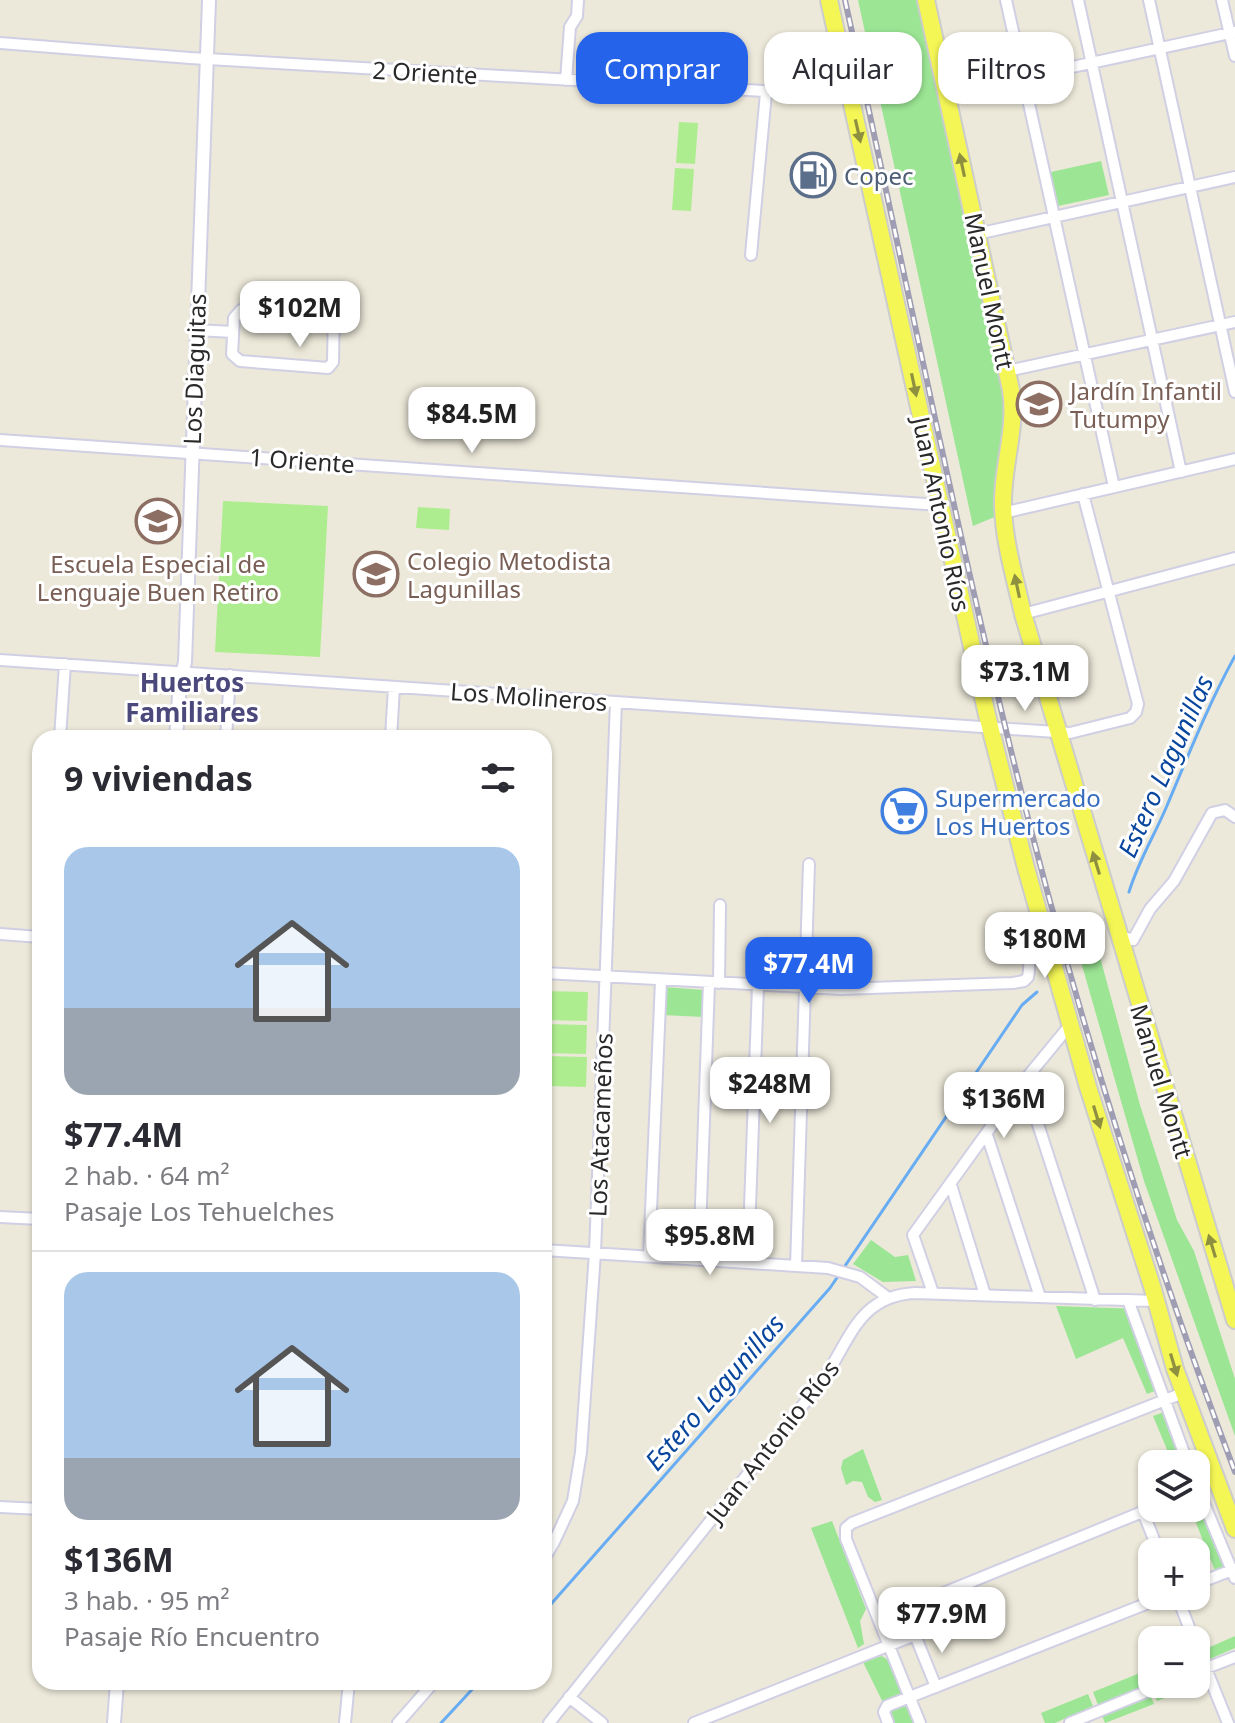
<!DOCTYPE html>
<html lang="es">
<meta charset="utf-8">
<style>
body{margin:0;font-family:"Noto Sans",sans-serif;background:#f7f7f7;color:#2b2b33;height:100vh;display:flex;flex-direction:column;font-size:30px;white-space:nowrap}
*{box-sizing:border-box;margin:0}
p{font-size:26px;color:#7c7c81}
.icon{flex:none;width:44px;height:44px;fill:none;stroke:currentColor;stroke-width:2;stroke-linecap:round;stroke-linejoin:round}
.map{position:relative;flex:1;overflow:hidden}
.side{position:absolute;left:32px;top:730px;width:520px;height:960px;display:flex;flex-direction:column;background:#fff;border-radius:24px;box-shadow:0 2px 6px #0004}
.side>*{flex:none}
.top-card{position:absolute;left:576px;top:32px;width:538px;height:72px;display:flex;gap:16px}
.buttons{position:absolute;left:1138px;top:1450px;display:grid;gap:16px}
.buttons a{display:grid;place-items:center;width:72px;height:72px;border-radius:16px;background:#fff;box-shadow:0 2px 6px #0004;font-size:40px}
.price{position:absolute;translate:-50% -68px;padding:0 18px;border-radius:16px;background:#fff;color:#222;font-size:26px;line-height:52px;filter:drop-shadow(0 2px 4px #0008)}
.price::after{content:'';position:absolute;left:50%;top:48px;width:24px;height:18px;margin-left:-12px;background:inherit;clip-path:polygon(0 0,100% 0,50% 100%)}
.price.selected{background:#2563eb;color:#fff}
ul{padding:0;list-style:none}
li{display:grid;align-content:center;gap:16px;height:424px;padding:0 32px}
li+li{border-top:2px solid #e1e1e2}
li span{display:grid;place-items:center;height:248px;border-radius:24px;color:#555}
li>.icon{margin-inline-start:auto}
span .icon{width:144px;height:144px;fill:#fffc;stroke-width:1}
li b{font-size:34px}
h2{display:flex;justify-content:space-between;align-items:center;height:96px;padding:0 32px;font-size:34px}
.chip{padding:0 28px;border-radius:24px;background:#fff;box-shadow:0 2px 6px #0004;font-size:28px;line-height:72px}
.chip.selected{background:#2563eb;color:#fff}
.map>svg:first-child{display:block}
</style>
<div class="map">
<svg width="1235" height="1723" viewBox="0 0 1235 1723">
<rect width="100%" height="100%" fill="#ece9da"/>
<path fill="#9be594" d="M858,0H918L1005,386L1008,403L997,516L973,526Z
M1101,161L1109,195L1049,208L1042,174Z
M1100,957L1140,1105L1177,1220L1194,1251L1235,1379V1436L1144,1181L1081,962Z
M664,987L704,990L703,1017L663,1015Z
M871,1240L895,1257L908,1255L916,1281L883,1282L853,1264Z
M1056,1306L1139,1309L1163,1388L1147,1394L1123,1338L1076,1359Z
M1170,1410L1193,1464H1173L1153,1416Z
M863,1449L882,1500L875,1502L868,1497L862,1482L853,1481L846,1485L841,1468L843,1460Z
M1196,1473L1232,1568L1216,1573L1190,1508H1196Z
M832,1521L866,1609L860,1621L864,1644L858,1648L811,1528Z
M1235,1636V1648L1205,1661L1201,1651Z
M882,1656L889,1661L913,1723H893L863,1662Z
M1140,1673L1145,1685L1098,1705L1093,1692Z
M1205,1673L1208,1681L1157,1701L1154,1694L1178,1684H1196V1677Z
M1088,1694L1093,1706L1055,1723H1045L1041,1713Z
M1151,1697L1154,1704L1105,1723L1102,1716Z"/>
<path fill="#aeed8f" d="M679,122L698,123L695,164L676,163Z
M675,168L694,169L691,211L672,210Z
M223,501L328,506L320,657L215,652Z
M418,507L450,509L449,530L416,528Z
M544,991L588,992L587,1021L544,1020Z
M544,1024L587,1025L586,1054L544,1053Z
M544,1056L587,1057L586,1087L544,1086Z"/>
<g fill="none" stroke-linecap="round" stroke-linejoin="round">
<path stroke="#68acf3" stroke-width="3" d="M1129,892C1138,862 1154,836 1166,808C1188,756 1208,705 1235,656
M544,1612L830,1288L1022,1005L1037,992
M441,1723L479,1682"/>
<g stroke="#d0cfe3" stroke-width="14">
<path id="minor" d="M1006,0L1114,487
M1078,0L1181,472
M1149,0L1235,392
M1222,0L1235,56
M0,43L190,58L850,96
M566,80L570,27L577,16L578,0
M947,94L1235,32
M977,234L1235,177
M751,255L766,93
M334,314L241,310L234,318L232,354L240,361L328,368L333,362L334,305
M196,330L233,332
M1007,371L1235,322
M0,440L940,505
M1003,513L1235,459
M1023,614L1235,558
M0,660L1070,733L1130,718L1136,712L1138,704L1083,494
M60,738L65,664
M226,738L230,675
M391,738L394,687
M0,934L40,937
M1118,935L1133,940L1150,909L1174,881L1212,813L1225,810L1235,817
M544,973L841,989L1013,983L1024,981L1028,977C1032,960 1024,939 1042,928
M719,983L720,905
M1024,1081L1095,1300
M987,1135L1040,1297
M951,1185L985,1295
M0,1217L40,1219
M544,1250L828,1268L860,1277L887,1297
M649,1256L661,981
M699,1259L709,983
M748,1262L758,986
M796,1266L809,864
M933,1293L913,1235L1024,1081L1070,1025
M1128,1300L1188,1464
M1196,1484L1235,1578
M0,1507L40,1509
M1143,1512L1159,1552
M544,1559L554,1542L573,1501L581,1452L595,1253L616,702
M1196,1584L1235,1569
M1177,1596L1194,1640
M911,1637L915,1610L924,1601L1152,1508
M1196,1644L1228,1723
M1196,1672L1235,1657
M569,1697L602,1723
M345,1723L349,1682
M398,1723L434,1682
M549,1723L822,1381C850,1342 857,1296 915,1293L1156,1301
M694,1723L915,1635L936,1687
M888,1723L884,1712L887,1706L1166,1596
M920,1723L846,1539V1528L852,1523L1183,1393
M1070,1723L1165,1684"/>
</g>
<g stroke="#d0cfe3" stroke-width="16">
<path id="tertiary" d="M176,738L180,682L185,662L209,0
M114,1723L117,1682"/>
</g>
<g stroke="#ccc" stroke-width="20">
<path id="primary" d="M829,0L987,715L1026,868L1088,1087L1152,1286L1175,1369L1235,1529
M926,0L1011,390C1017,429 1003,463 1003,502C1003,539 1015,578 1023,614L1235,1320"/>
</g>
<use href="#minor" stroke="#fff" stroke-width="10"/>
<use href="#tertiary" stroke="#fff" stroke-width="12"/>
<use href="#primary" stroke="#f4f655" stroke-width="16"/>
<g stroke="#9f9db4" stroke-width="6">
<path id="rail" d="M845,0C898,242 947,485 1005,726C1066,979 1143,1229 1235,1472"/>
</g>
<use href="#rail" stroke="#fff" stroke-width="3" stroke-dasharray="9" stroke-linecap="butt"/>
</g>
<defs><path id="oneway-solid" d="M-6-.8H1V-3.2L6.5 0L1 3.2V.8H-6Z" transform="scale(2)"/></defs>
<g fill="#8e903f">
<use href="#oneway-solid" transform="translate(858 131) rotate(77)"/>
<use href="#oneway-solid" transform="translate(962 165) rotate(-102)"/>
<use href="#oneway-solid" transform="translate(914 385) rotate(78)"/>
<use href="#oneway-solid" transform="translate(1017 586) rotate(-102)"/>
<use href="#oneway-solid" transform="translate(1096 863) rotate(-107)"/>
<use href="#oneway-solid" transform="translate(1097 1117) rotate(73)"/>
<use href="#oneway-solid" transform="translate(1212 1246) rotate(-107)"/>
<use href="#oneway-solid" transform="translate(1174 1365) rotate(73)"/>
</g>
<defs>
<g id="fuel-ring" transform="scale(2.3)"><circle r="9.5" fill="#fff" stroke="#5c6f8a" stroke-width="1.5"/><path d="M-5.5-6h7V0h2V4h1.3V-2.5L3-4.5l.8-.8L6-3V5H2.5V1h-1V6h-7ZM-4.2-4.7v3.2H.2V-4.7Z" fill="#5c6f8a"/></g>
<g id="school-ring" transform="scale(2.3)"><circle r="9.5" fill="#fff" stroke="#8d6e63" stroke-width="1.5"/><path d="M0-5L7-2L0 1L-7-2ZM-4 1L0 2.5L4 1V4Q0 6-4 4Z" fill="#8d6e63"/></g>
<g id="supermarket-ring" transform="scale(2.3)"><circle r="9.5" fill="#fff" stroke="#3f7fe0" stroke-width="1.5"/><path d="M-6-5.5h2.5l.6 2H6L4.5 2H-2.5L-4.4-4H-6ZM-1.5 3.2a1.3 1.3 0 1 0 .1 0ZM3 3.2a1.3 1.3 0 1 0 .1 0Z" fill="#3f7fe0"/></g>
</defs>
<g fill-rule="evenodd">
<use href="#fuel-ring" x="813" y="175"/>
<use href="#school-ring" x="1039" y="404"/>
<use href="#school-ring" x="158" y="521"/>
<use href="#school-ring" x="376" y="574"/>
<use href="#supermarket-ring" x="904" y="811"/>
</g>
<g text-anchor="middle" dominant-baseline="central" stroke-width="6" stroke-linejoin="round" paint-order="stroke">
<g font-size="24" fill="#292929" stroke="#fff">
<text transform="translate(425 72) rotate(3)">2 Oriente</text>
<text transform="translate(990 291) rotate(78)">Manuel Montt</text>
<text transform="translate(194 369) rotate(-88)">Los Diaguitas</text>
<text transform="translate(302 460) rotate(4)">1 Oriente</text>
<text transform="translate(942 514) rotate(78)">Juan Antonio Ríos</text>
<text transform="translate(529 696) rotate(4)">Los Molineros</text>
<text transform="translate(1162 1081) rotate(73)">Manuel Montt</text>
<text transform="translate(600 1125) rotate(-88)">Los Atacameños</text>
<text transform="translate(772 1441) rotate(-52)">Juan Antonio Ríos</text>
</g>
<g font-size="24" fill="#4e5e75" stroke="#fff" text-anchor="start">
<text x="844" y="175">Copec</text>
</g>
<g font-size="24" fill="#785e54" stroke="#fff" text-anchor="start">
<text x="1070" y="390">Jardín Infantil<tspan x="1070" dy="28">Tutumpy</tspan></text>
<text x="407" y="560">Colegio Metodista<tspan x="407" dy="28">Lagunillas</tspan></text>
<text x="158" y="563" text-anchor="middle">Escuela Especial de<tspan x="158" dy="28">Lenguaje Buen Retiro</tspan></text>
</g>
<g font-size="24" fill="#366cbe" stroke="#fff" text-anchor="start">
<text x="935" y="797">Supermercado<tspan x="935" dy="28">Los Huertos</tspan></text>
</g>
<g font-size="26" font-weight="bold" fill="#4b487b" stroke="#fff">
<text x="192" y="682">Huertos<tspan x="192" dy="30">Familiares</tspan></text>
</g>
<g font-size="26" font-style="italic" fill="#08469e" stroke="#fff">
<text transform="translate(1165 766) rotate(-66)">Estero Lagunillas</text>
<text transform="translate(714 1392) rotate(-49)">Estero Lagunillas</text>
</g>
</g>
</svg>
<div class="buttons">
<a><svg class="icon" aria-label="layers" viewBox="0 0 24 24"><path d="M12 4l9 5-9 5-9-5zM3 14l9 5 9-5"/></svg></a>
<a>+</a>
<a>−</a>
</div>
<b class="price" style="left:300px;top:349px">$102M</b>
<b class="price" style="left:472px;top:455px">$84.5M</b>
<b class="price" style="left:1025px;top:713px">$73.1M</b>
<b class="price" style="left:1045px;top:980px">$180M</b>
<b class="price selected" style="left:809px;top:1005px">$77.4M</b>
<b class="price" style="left:770px;top:1125px">$248M</b>
<b class="price" style="left:1004px;top:1140px">$136M</b>
<b class="price" style="left:710px;top:1277px">$95.8M</b>
<b class="price" style="left:942px;top:1655px">$77.9M</b>
<div class="top-card">
<a class="chip selected">Comprar</a>
<a class="chip">Alquilar</a>
<a class="chip">Filtros</a>
</div>
<section class="side">
<h2>9 viviendas<svg class="icon" aria-label="filters" viewBox="0 0 24 24"><path d="M4 7h16M4 17h16"/><circle cx="9" cy="7" r="2"/><circle cx="15" cy="17" r="2"/></svg></h2>
<ul>
<li><span style="background:linear-gradient(#a9c7e8 65%,#9aa5b1 0)"><svg class="icon" aria-label="home" viewBox="0 0 24 24"><path d="M3 11l9-7 9 7M6 9v11h12V9"/></svg></span><div><b>$77.4M</b><p>2 hab. · 64 m²</p><p>Pasaje Los Tehuelches</p></div></li>
<li><span style="background:linear-gradient(#a9c7e8 75%,#9aa5b1 0)"><svg class="icon" aria-label="home" viewBox="0 0 24 24"><path d="M3 11l9-7 9 7M6 9v11h12V9"/></svg></span><div><b>$136M</b><p>3 hab. · 95 m²</p><p>Pasaje Río Encuentro</p></div></li>
</ul>
</section>
</div>
